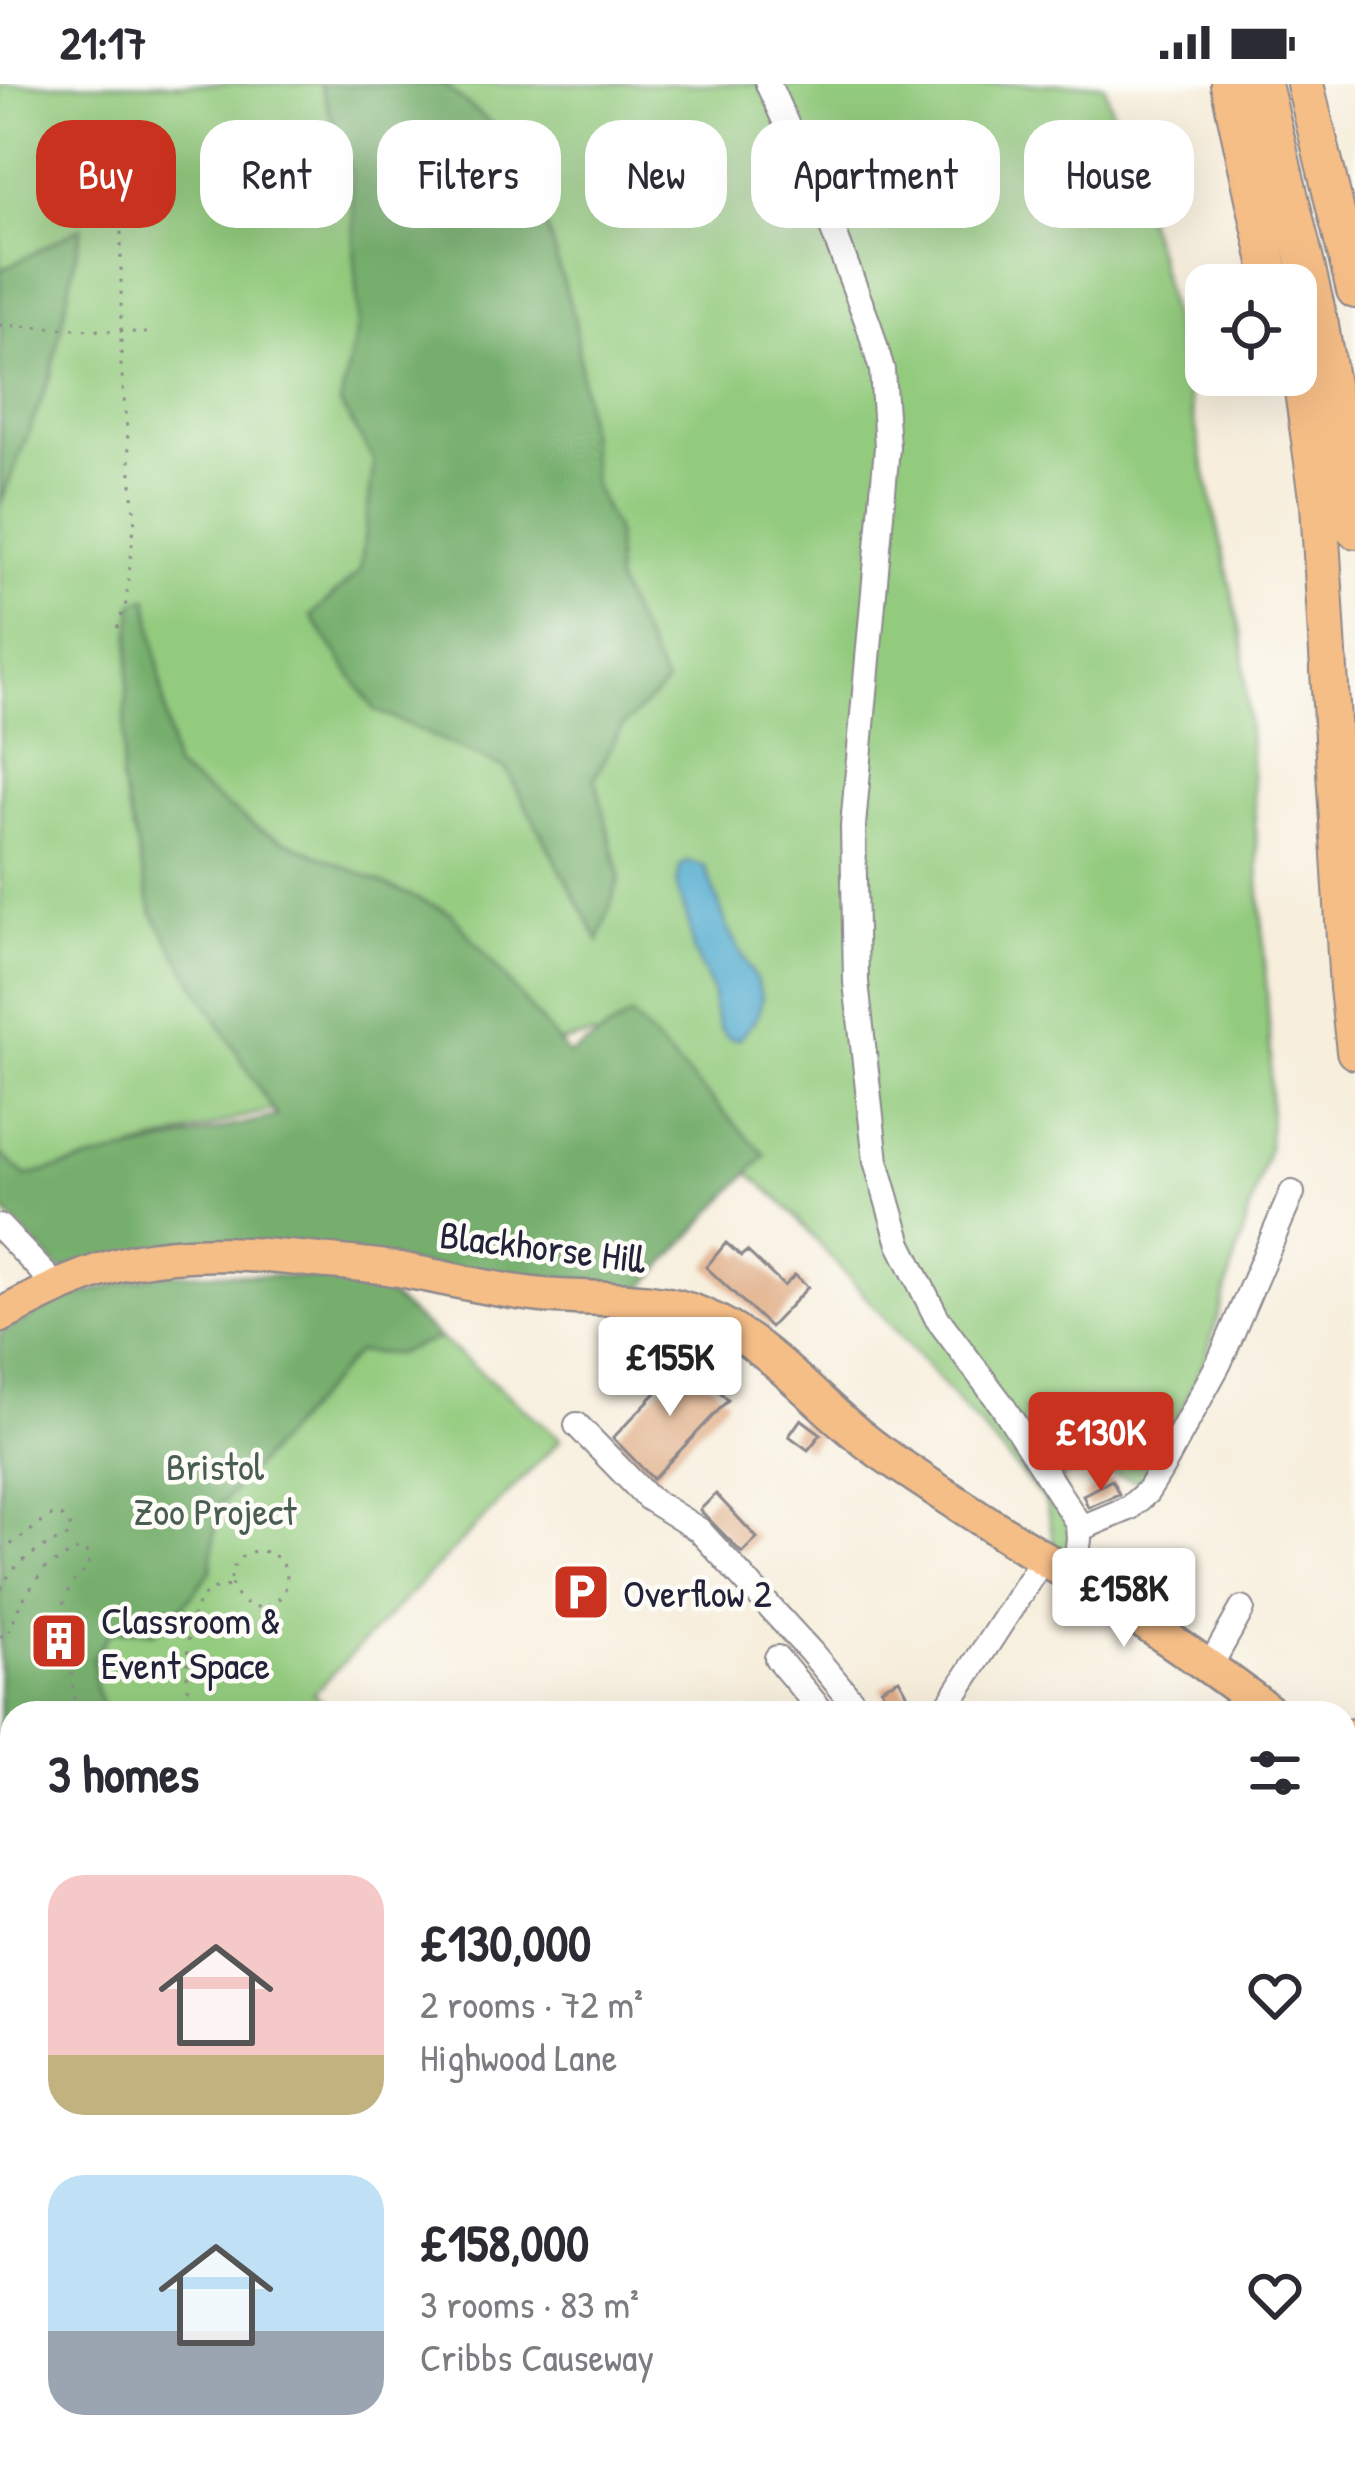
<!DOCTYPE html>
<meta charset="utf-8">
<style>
body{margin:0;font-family:"Patrick Hand",sans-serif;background:#f7f7f7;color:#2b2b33;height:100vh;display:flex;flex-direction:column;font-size:45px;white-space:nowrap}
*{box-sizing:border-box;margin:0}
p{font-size:39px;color:#7c7c81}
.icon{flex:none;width:66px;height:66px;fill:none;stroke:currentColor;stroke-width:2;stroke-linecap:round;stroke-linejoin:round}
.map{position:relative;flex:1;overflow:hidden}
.details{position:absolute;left:0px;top:1617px;width:1356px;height:768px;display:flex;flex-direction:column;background:#fff;border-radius:36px 36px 0 0;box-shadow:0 12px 48px #0002}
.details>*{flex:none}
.banner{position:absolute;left:36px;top:36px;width:1284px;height:108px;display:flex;gap:24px}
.tools{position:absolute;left:1185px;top:180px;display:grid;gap:24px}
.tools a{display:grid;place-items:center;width:132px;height:132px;border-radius:24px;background:#fff;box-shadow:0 12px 48px #0002;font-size:60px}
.price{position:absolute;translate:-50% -102px;padding:0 27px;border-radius:12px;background:#fff;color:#222;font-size:39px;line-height:78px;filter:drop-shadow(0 3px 6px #0008)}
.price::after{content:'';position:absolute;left:50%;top:72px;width:36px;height:27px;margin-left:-18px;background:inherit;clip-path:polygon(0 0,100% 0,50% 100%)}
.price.current{background:#c8321e;color:#fff}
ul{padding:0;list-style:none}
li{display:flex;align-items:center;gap:36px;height:300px;padding:0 48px}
li span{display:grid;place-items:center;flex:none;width:336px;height:240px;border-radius:36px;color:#555}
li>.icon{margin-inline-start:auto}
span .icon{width:144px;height:144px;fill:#fffc;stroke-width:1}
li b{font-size:51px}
h2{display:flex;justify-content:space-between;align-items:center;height:144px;padding:0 48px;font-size:51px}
.chip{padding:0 42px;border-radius:36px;background:#fff;box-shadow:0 12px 48px #0002;font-size:42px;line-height:108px}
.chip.current{background:#c8321e;color:#fff}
.status{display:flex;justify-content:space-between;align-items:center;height:84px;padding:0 60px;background:#fff;direction:ltr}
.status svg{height:33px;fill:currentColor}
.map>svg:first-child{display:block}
</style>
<div class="status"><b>21:17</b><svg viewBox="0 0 49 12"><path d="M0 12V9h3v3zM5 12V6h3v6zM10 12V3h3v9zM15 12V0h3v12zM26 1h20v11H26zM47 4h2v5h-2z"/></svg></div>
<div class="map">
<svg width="1355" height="2385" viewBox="0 0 1355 2385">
<rect width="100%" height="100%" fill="#fdfcf7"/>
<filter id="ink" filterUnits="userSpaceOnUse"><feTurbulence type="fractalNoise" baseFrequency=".00833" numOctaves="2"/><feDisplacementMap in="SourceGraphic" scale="24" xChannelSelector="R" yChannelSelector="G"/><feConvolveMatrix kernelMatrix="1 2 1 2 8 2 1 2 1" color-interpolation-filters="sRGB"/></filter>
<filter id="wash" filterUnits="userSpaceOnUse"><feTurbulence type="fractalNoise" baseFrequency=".004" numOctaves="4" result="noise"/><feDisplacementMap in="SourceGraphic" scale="48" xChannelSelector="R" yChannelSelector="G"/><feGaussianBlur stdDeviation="2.7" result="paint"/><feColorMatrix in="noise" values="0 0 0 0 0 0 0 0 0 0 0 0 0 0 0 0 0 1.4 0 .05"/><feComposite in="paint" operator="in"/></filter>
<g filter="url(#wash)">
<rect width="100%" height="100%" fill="#f7eedc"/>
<path fill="#93cb7e" stroke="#5a765c" stroke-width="3" d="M0,0H1104L1158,173L1243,558L1271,971L1269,1063L1205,1276L1145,1399L1080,1381L1062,1394L1073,1472L1055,1464L1045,1417L785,1121L593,951L248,1032L26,1096L0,1071Z
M218,1189L371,1197L561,1355L313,1610L335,1629H12V2373H1344V1852L1355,1867V2385H0V1249L158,1190Z"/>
<path fill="#76af6d" stroke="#4c6854" stroke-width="3" d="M320,0H442L523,65L575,237L594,401L616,449V498L666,601L622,643L595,693L620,793L599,857L506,685L375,626L311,532L360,487L374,377L340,320L358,239L351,89Z
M82,143L51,291L0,421V187Z
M148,514L174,684L260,746L451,829L569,971L631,932L765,1071L643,1204L185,1158L60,1186L0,1123V1069L26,1092L276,1032L153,831L121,697L133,519Z
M218,1189L371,1197L440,1254L395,1270L357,1268L217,1425L211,1487L173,1535L153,1549L137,1546L111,1548L93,1573L96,1605L106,1629H12V1872L0,1882V1249L63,1215L158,1190Z
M0,1970L12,1982V2373H226L232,2385H0Z
M1157,2373H1319L1332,2385H1166Z"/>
<path fill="#51accf" stroke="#3a6785" stroke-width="3" d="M687,777L705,783L729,847L756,896L762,915L757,933L739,955L729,954L720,945L713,924V909L693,865L689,840L677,802L680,783Z"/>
<g id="blocks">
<path fill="#e0ad86" d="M726,1159L741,1172L747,1167L784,1202L795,1191L808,1203L770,1243L706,1183Z
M687,1276L728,1316L653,1395L613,1354Z
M801,1335L821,1350L808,1366L789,1352Z
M1112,1396L1119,1410L1088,1423L1083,1411Z
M716,1410L757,1454L742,1469L700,1426Z
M899,1595L912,1618L893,1628L881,1604Z"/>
</g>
</g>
<g filter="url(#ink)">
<use href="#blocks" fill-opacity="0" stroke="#8c888c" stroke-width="3"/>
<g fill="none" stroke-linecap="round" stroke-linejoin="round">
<g stroke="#8c888c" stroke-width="28">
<path id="minor" d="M768,0L826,127L869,242L882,286L887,363L853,742L856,898L876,1077L900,1160L937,1234L1002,1321L1078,1439L1079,1455L1074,1494
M0,1143L56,1202
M577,1341L648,1414L699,1446L810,1567L862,1629
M1079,1445L1129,1424L1147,1408L1160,1387L1219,1279L1292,1109
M777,1574L823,1629
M1210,1582L1242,1525
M943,1629L1042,1476"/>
</g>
<g stroke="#8c888c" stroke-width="38">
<path id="major" d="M0,1232C43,1209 85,1188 134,1177C193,1165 255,1170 314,1176C341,1179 369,1180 396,1185C443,1193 491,1206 538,1211C592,1217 648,1209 700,1230C771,1258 818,1324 879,1367C1008,1457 1147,1532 1271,1629
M1344,1653L1355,1652
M1344,1701L1355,1711"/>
</g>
<g stroke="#8c888c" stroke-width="40">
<path id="highway" d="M1229,0L1273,201
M1263,0L1319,236L1355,446
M1305,0L1355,206
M1296,258L1319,420L1348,904L1355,967"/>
</g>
<path stroke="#8c888c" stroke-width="3" stroke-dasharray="3 9" stroke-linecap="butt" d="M0,241L149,249
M117,544L126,519L135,433L121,281V133
M0,1466L15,1458L52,1431L63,1433L70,1442L68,1452C41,1464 9,1479 0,1509
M231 1495a28 28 0 1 1 56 0a28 28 0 1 1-56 0Z
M0,1552H7L21,1518L44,1485L81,1464L89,1471L88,1484L70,1501L64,1519L74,1611V1629
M188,1629C188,1598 180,1525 210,1507C216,1504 223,1504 229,1502
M0,1805L12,1793
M252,2373L260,2385
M308,2373L315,2385
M344,2373L350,2385
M359,2373L366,2385
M939,2373L945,2385
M1016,2373L1023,2384
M720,2385L738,2373
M884,2385L885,2373
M923,2385L946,2373
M1025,2385L1037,2377L1043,2385"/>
<use href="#minor" stroke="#fff" stroke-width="24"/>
<use href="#major" stroke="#f6be87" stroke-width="33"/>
<use href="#highway" stroke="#f6be87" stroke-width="36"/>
</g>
</g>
<defs>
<g id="parking-square" transform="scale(3)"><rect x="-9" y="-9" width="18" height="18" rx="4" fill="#c8321e" stroke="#fdfcf7"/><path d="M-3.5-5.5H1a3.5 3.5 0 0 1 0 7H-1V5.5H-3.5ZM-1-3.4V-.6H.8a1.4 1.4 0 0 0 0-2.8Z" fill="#fff"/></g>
<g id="building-square" transform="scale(3)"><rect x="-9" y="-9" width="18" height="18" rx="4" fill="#c8321e" stroke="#fdfcf7"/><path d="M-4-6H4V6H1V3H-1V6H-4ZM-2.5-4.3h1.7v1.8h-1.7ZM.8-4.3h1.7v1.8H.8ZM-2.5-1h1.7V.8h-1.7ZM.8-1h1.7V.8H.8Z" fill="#fff"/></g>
</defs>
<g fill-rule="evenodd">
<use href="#parking-square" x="581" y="1508"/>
<use href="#building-square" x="59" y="1557"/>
</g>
<g text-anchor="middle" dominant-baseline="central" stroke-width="9" stroke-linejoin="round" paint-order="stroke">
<g font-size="39" fill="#22223b" stroke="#fdfcf7">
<text transform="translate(543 1162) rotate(7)">Blackhorse Hill</text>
</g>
<g font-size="39" fill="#4a5d52" stroke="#fdfcf7">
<text x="215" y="1381">Bristol<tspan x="215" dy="45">Zoo Project</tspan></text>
</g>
<g font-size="39" fill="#22223b" stroke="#fdfcf7" text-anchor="start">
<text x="623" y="1508">Overflow 2</text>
<text x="101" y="1535">Classroom &amp;<tspan x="101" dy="45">Event Space</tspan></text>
</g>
</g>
</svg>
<div class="tools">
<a><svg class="icon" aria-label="locate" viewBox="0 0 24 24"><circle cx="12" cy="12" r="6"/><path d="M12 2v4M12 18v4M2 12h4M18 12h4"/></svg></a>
</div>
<b class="price" style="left:670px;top:1335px">£155K</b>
<b class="price current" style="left:1101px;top:1410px">£130K</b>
<b class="price" style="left:1124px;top:1566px">£158K</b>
<div class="banner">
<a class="chip current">Buy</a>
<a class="chip">Rent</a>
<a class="chip">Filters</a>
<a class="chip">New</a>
<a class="chip">Apartment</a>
<a class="chip">House</a>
</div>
<section class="details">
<h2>3 homes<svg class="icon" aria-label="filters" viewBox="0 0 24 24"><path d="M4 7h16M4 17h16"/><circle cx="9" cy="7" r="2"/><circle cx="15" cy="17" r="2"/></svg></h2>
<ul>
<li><span style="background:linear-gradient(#f6c9c9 75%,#c2b280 0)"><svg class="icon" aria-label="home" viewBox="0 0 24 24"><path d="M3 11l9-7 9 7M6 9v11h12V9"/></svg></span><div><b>£130,000</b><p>2 rooms · 72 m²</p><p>Highwood Lane</p></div><svg class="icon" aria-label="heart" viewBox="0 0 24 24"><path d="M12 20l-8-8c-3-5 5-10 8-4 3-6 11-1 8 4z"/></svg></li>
<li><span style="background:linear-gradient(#bfe0f5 65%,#9aa5b1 0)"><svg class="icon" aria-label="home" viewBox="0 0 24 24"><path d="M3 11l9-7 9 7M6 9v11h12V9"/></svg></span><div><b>£158,000</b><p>3 rooms · 83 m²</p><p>Cribbs Causeway</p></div><svg class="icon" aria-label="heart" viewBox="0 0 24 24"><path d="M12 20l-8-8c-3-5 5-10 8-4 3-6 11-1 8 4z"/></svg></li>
</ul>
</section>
</div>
